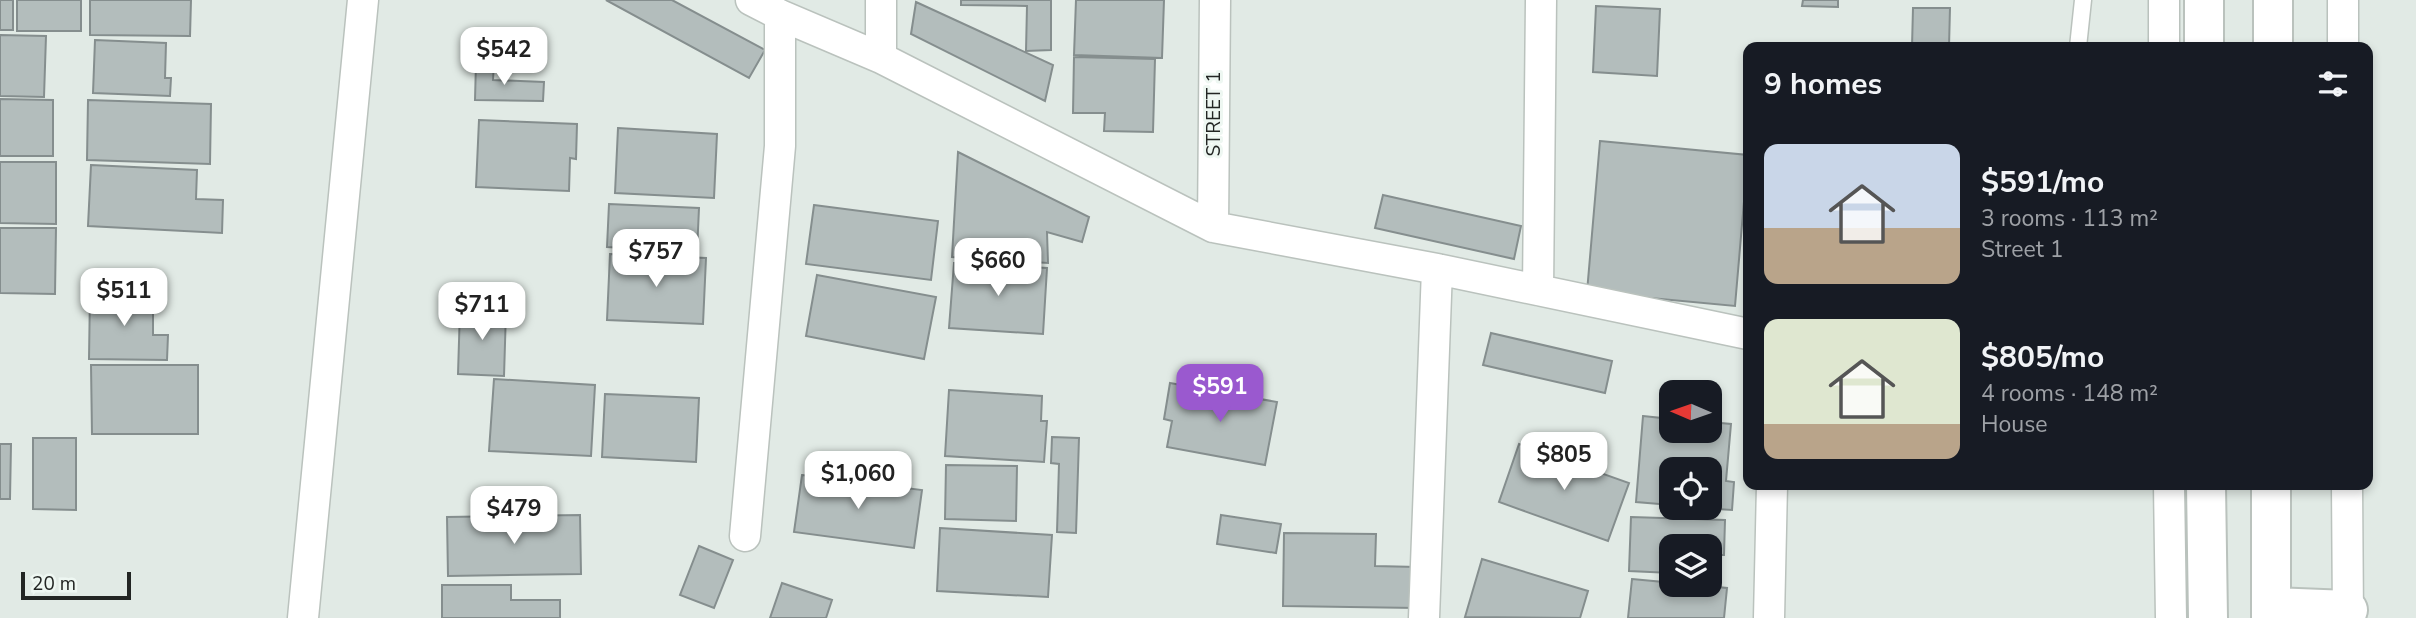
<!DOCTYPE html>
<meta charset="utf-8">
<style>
body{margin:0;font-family:"Nunito Sans",sans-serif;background:#242831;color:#f1f3f6;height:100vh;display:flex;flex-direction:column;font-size:26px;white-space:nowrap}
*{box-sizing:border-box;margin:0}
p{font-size:23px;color:#9ea1a6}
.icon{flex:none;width:38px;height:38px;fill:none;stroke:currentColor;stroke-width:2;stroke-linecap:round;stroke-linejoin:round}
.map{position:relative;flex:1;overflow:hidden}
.panel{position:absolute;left:1743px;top:42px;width:630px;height:448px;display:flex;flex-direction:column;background:#171b24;border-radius:14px;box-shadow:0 4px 10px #0003}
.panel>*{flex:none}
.needle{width:46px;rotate:272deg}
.buttons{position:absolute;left:1659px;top:380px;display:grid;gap:14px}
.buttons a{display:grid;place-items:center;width:63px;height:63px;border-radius:14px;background:#171b24;box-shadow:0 4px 10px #0003;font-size:35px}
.scale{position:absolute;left:21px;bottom:18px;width:110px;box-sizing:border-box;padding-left:7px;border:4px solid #222523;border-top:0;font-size:19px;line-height:24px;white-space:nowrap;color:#222523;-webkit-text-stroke:5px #eef7f2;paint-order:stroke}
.price{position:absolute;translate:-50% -60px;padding:0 16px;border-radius:14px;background:#fff;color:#222;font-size:23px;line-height:46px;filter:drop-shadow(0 2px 4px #0008)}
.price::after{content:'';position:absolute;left:50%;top:42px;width:21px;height:16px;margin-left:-10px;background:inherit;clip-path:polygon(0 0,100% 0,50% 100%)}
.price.current{background:#9a59cf;color:#fff}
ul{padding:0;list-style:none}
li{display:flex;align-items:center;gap:21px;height:175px;padding:0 21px}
li span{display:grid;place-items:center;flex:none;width:196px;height:140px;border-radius:14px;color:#555}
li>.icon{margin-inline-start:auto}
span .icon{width:84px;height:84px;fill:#fffc;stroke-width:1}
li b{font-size:30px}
h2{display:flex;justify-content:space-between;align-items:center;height:84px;padding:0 21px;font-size:30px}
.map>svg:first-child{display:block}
</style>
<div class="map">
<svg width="2416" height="618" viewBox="0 0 2416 618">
<rect width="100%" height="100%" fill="#e1eae5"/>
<path fill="#b3bdbc" stroke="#858e8e" stroke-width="2" d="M0,0H13V30H0Z
M17,0H81V31H17Z
M90,0H191L190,36L90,35Z
M606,0H672L765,50L749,78Z
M961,0H1051V50L1026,51L1027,6L961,5Z
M1076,0H1164L1162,58L1074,55Z
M1803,0H1838V7L1802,6Z
M916,2L1053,65L1045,101L911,34Z
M1596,6L1660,9L1657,76L1593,72Z
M1913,8H1950L1949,47H1959H1912Z
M0,35L46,36L44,97L0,96Z
M95,40L166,43L165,78H171L170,96L93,93Z
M1074,57L1155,59L1153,132L1104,131L1105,113H1073Z
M476,62L494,63L493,80L544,82L543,101L475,100Z
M0,99L53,100V156H0Z
M88,100L211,104L210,164L87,160Z
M479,120L577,124L576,159L570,158L569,191L476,187Z
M618,128L717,134L714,198L615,193Z
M1600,141L1748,155L1735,306L1587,292Z
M958,152L1089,217L1082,242L1047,232L1048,263L952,257Z
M0,162H56V224L0,223Z
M91,165L197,170L196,199L223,200L222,233L88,226Z
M1383,195L1521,226L1514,259L1375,228Z
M609,204L699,208L697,252L607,247Z
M814,205L938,221L931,280L806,264Z
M0,228H56L55,294L0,293Z
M610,254L706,258L703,324L607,320Z
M954,263L1047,268L1043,334L949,328Z
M817,275L936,297L924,359L806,336Z
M90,293L153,294V335H168L167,360L89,359Z
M460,309L506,311L504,376L458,374Z
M1491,333L1612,361L1605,393L1483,365Z
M91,365H198V434H92Z
M494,379L595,385L591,456L489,451Z
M1170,383L1277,402L1265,465L1167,447L1172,421L1164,419Z
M949,390L1042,396L1041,421H1047L1044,462L945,456Z
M605,394L699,398L696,462L602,457Z
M1643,416L1671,419V430H1710V422L1731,424L1726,481L1734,482L1732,510L1701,508H1710V469H1671V505L1636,502Z
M1052,437L1079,438L1076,533L1057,532L1059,464L1051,463Z
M33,438H76V510L33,509Z
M0,444H11L10,499H0Z
M1519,444L1629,483L1608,541L1499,502Z
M946,465L1017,466L1016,521L945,519Z
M802,475L922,490L914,548L794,532Z
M580,515L581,574L448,576L447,517Z
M1221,515L1281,524L1276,553L1217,544Z
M1631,517L1725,520L1724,555H1710V546H1671V573L1629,571Z
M940,528L1052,535L1048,597L937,591Z
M1284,533L1376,534L1375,566L1417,567L1416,608L1283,606Z
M699,546L733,560L714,608L680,595Z
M1482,559L1588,591L1580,618L1465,617Z
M1632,579L1727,588L1724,618H1628Z
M782,583L832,600L826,618H770Z
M442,585H511V600H560V618H442Z"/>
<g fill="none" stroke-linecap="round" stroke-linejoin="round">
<g stroke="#bac2bd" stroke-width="19">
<path id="lane" d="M2078,47L2083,0"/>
</g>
<g stroke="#bac2bd" stroke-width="33">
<path id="street" d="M751,0L780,15L881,58L1213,227L1437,269L1748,334
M881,0V58
M2164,0V47
M2343,0V47
M1213,227L1215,0
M1538,290L1541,0
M2169,485L2171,618
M2347,485L2348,618
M745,536L780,146V15
M303,618L363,0
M1424,618L1437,269
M1769,618L1772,485"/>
</g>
<g stroke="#bac2bd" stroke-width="42">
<path id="highway" d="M2204,0V47
M2273,0V47
M2206,485L2208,618
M2271,485V618
M2271,607L2348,610"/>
</g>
<use href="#lane" stroke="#fff" stroke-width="16"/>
<use href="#street" stroke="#fff" stroke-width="30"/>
<use href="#highway" stroke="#fff" stroke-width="38"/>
</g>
<g text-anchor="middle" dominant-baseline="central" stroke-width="6" stroke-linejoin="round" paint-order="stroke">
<g font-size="19" fill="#222523" stroke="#eef7f2">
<text transform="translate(1214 114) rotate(-90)">STREET 1</text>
</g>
</g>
</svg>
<div class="buttons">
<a><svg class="needle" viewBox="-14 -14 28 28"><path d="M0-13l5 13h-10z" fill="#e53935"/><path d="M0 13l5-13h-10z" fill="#9ea1a6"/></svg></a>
<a><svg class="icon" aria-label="locate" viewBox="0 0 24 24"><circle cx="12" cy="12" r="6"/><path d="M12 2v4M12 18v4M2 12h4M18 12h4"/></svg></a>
<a><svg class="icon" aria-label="layers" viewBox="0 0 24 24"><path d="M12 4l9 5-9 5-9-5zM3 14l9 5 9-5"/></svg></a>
</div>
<div class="scale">20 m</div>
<b class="price" style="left:504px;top:87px">$542</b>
<b class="price" style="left:656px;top:289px">$757</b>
<b class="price" style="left:998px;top:298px">$660</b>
<b class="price" style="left:124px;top:328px">$511</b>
<b class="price" style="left:482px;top:342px">$711</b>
<b class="price current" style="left:1220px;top:424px">$591</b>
<b class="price" style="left:1564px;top:492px">$805</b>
<b class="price" style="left:858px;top:511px">$1,060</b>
<b class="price" style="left:514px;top:546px">$479</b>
<section class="panel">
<h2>9 homes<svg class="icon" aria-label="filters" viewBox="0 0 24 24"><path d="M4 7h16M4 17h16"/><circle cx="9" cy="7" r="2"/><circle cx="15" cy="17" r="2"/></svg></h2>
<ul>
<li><span style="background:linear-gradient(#c9d6e8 60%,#b9a48a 0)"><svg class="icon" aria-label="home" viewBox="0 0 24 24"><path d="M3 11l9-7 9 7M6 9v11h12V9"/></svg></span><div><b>$591/mo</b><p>3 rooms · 113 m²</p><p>Street 1</p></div></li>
<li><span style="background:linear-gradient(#dfe7d0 75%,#b9a48a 0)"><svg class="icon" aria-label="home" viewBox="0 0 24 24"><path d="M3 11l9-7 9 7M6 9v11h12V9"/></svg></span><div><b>$805/mo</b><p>4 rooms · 148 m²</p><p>House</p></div></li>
</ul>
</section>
</div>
